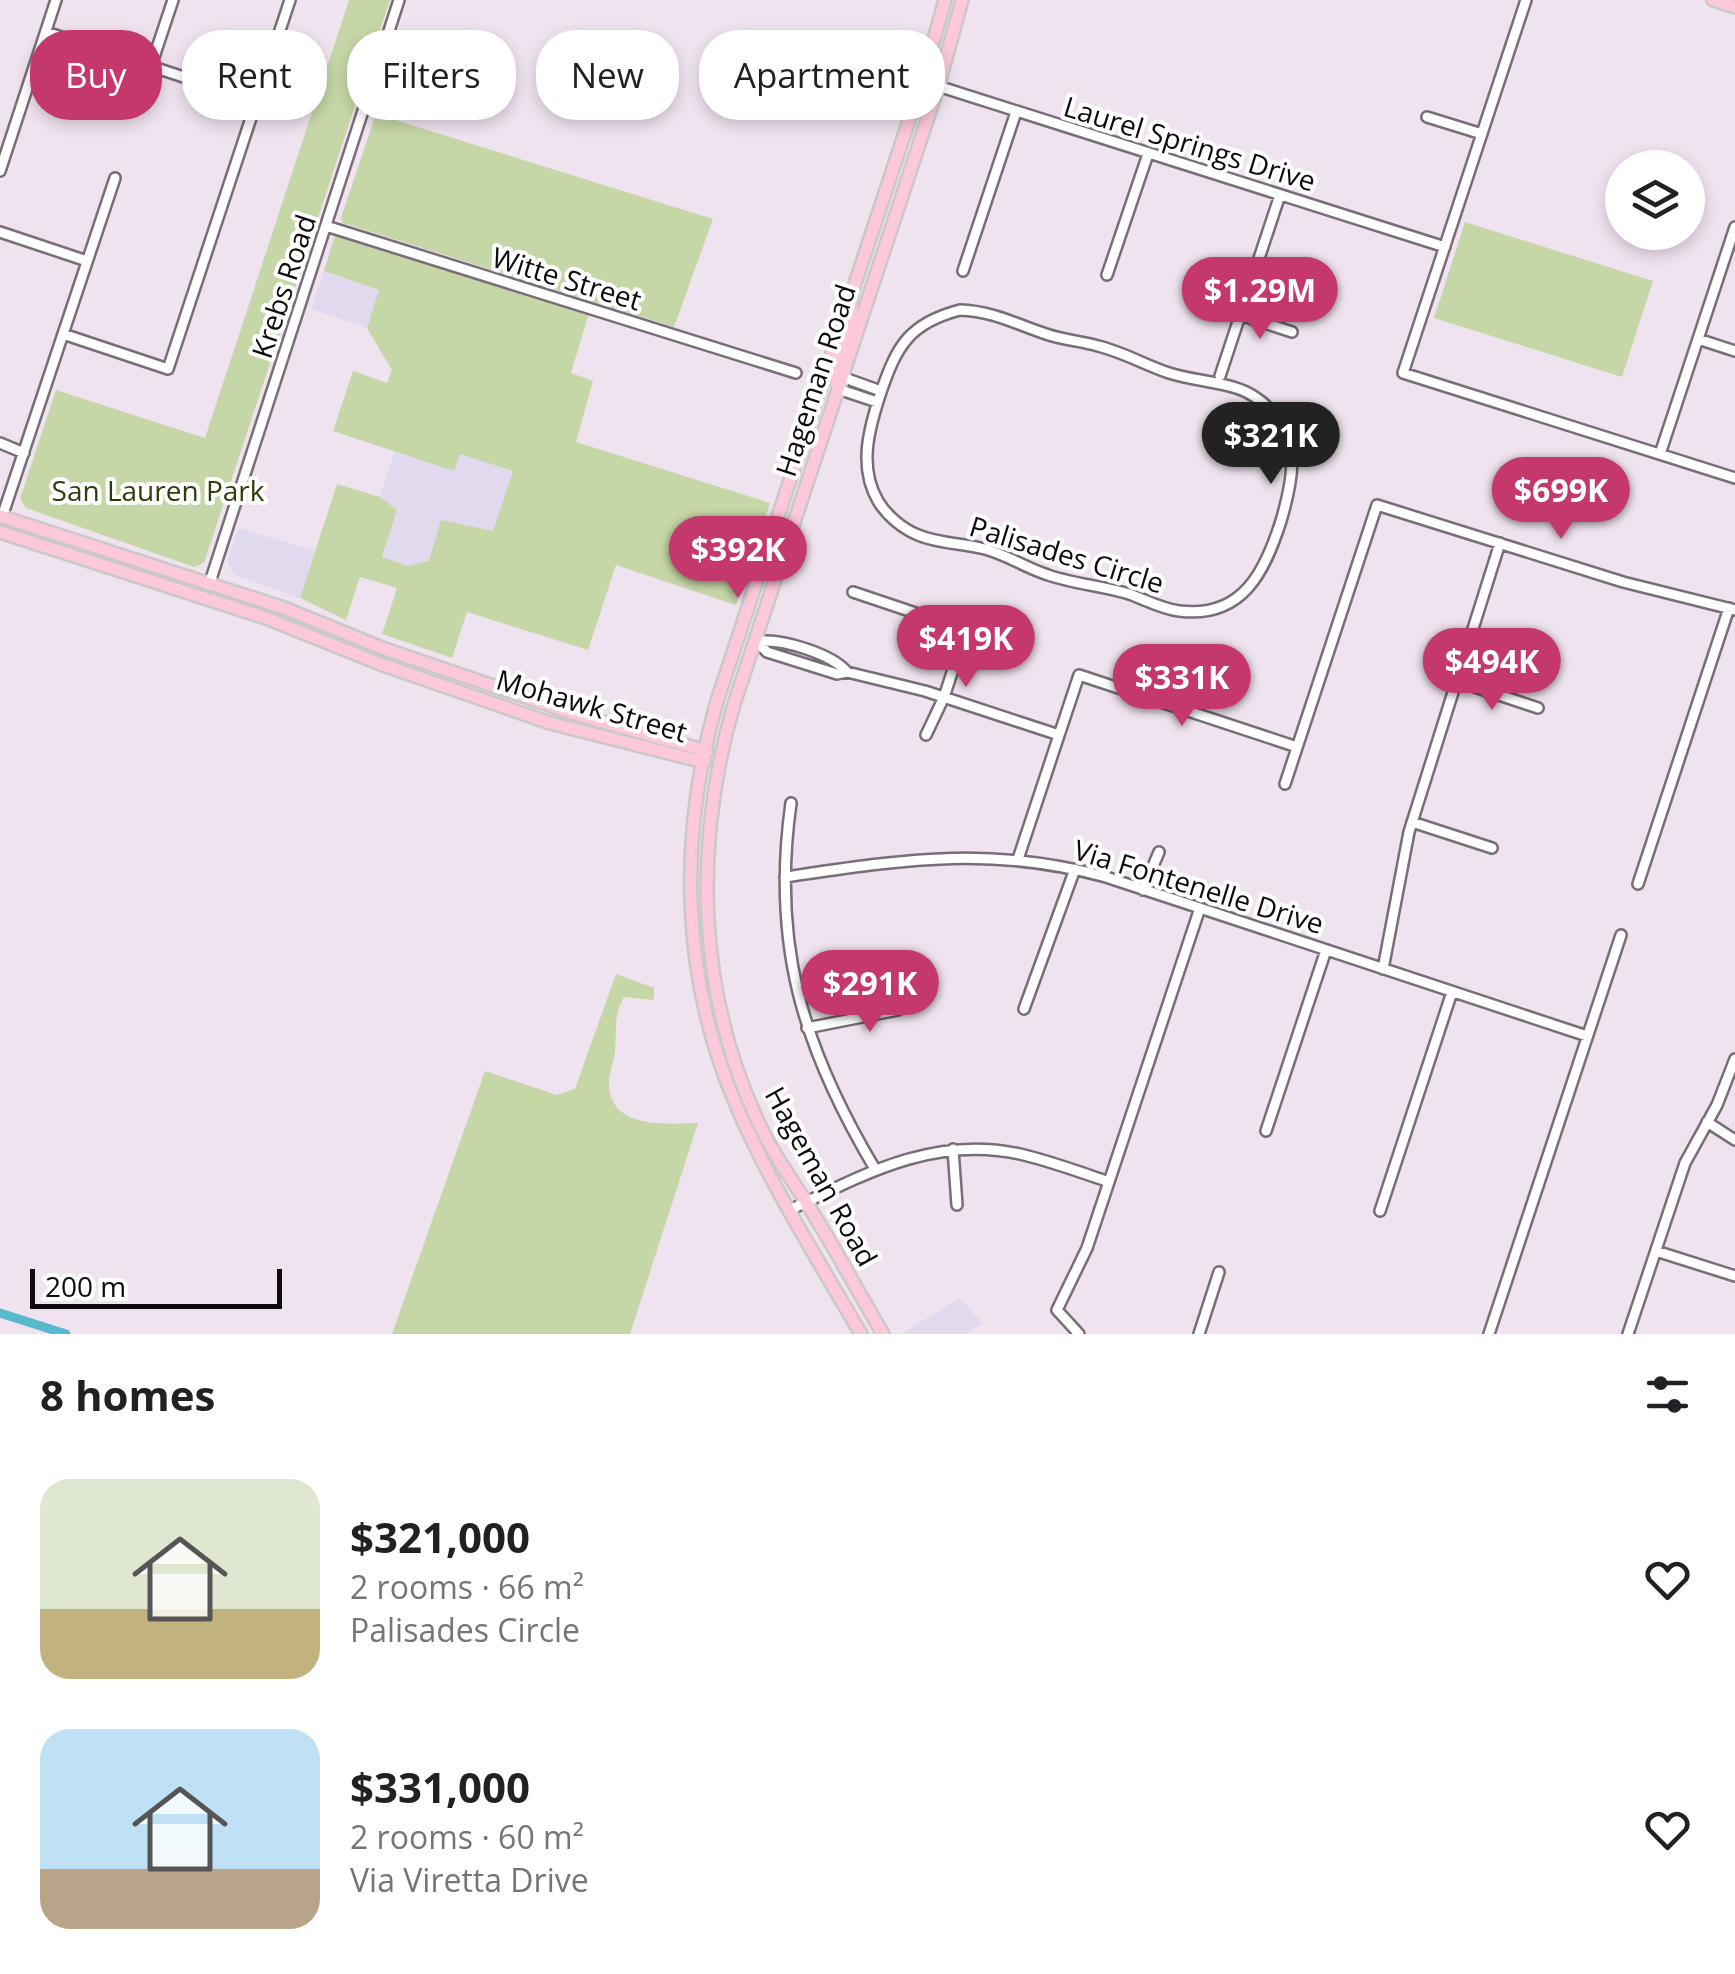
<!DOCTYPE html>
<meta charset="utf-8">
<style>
body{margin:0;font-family:"Open Sans",sans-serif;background:#f2f2f2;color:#202124;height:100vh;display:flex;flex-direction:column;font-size:38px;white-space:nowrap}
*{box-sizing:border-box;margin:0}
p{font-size:32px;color:#757577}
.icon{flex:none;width:55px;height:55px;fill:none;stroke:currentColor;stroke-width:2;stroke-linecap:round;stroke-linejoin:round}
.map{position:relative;height:1334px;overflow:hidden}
.side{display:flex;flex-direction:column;background:#fff;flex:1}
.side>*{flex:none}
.hud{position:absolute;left:30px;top:30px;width:1000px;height:90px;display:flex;gap:20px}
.tools{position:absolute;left:1605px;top:150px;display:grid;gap:20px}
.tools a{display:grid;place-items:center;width:100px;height:100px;border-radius:50%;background:#fff;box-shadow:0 5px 15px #0003;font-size:50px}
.scale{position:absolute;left:30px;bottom:25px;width:252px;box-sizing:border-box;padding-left:10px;border:5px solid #0e0a0e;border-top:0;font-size:28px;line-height:35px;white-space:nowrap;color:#0e0a0e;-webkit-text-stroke:8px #fff;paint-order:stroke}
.price{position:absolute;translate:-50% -85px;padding:0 22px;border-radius:35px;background:#c4386d;color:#fff;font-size:32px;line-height:65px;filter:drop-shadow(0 2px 5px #0008)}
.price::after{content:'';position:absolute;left:50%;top:60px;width:30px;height:22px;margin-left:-15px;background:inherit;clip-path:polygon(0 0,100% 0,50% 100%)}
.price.selected{background:#222;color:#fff}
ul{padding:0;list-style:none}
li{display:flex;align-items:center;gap:30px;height:250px;padding:0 40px}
li span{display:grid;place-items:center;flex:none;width:280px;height:200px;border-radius:30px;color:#555}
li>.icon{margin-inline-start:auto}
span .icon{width:120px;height:120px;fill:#fffc;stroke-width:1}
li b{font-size:42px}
h2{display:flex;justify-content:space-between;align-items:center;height:120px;padding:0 40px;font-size:42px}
.chip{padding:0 35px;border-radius:40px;background:#fff;box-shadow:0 5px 15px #0003;font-size:35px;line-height:90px}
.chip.selected{background:#c4386d;color:#fff}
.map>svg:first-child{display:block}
</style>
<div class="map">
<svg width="1735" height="1334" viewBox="0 0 1735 1334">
<rect width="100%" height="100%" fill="#efe3f0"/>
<path fill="#e1daef" d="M324,271L380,290L367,328L311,309Z
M395,452L454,470L460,454L513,471L493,531L429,562L407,566L382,558L397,510L380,497Z
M239,528L315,551L300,598L233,574L227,562Z
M960,1298L983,1324L966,1334H901Z"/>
<path fill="#c6d7a7" d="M349,0H390L204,563L194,567L26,508L20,499L56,390L205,438Z
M376,114L713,219L674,327L343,223L341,218Z
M1465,222L1653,281L1622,377L1434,318Z
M335,235L589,313L571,373L593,381L576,442L770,503L736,605L616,565L588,650L467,612L452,658L382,634L397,588L360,577L346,620L300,598L337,484L380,497L397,510L382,557L407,566L429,561L441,520L493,531L513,471L460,454L454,471L333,431L353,371L387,383L392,370L367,328L379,290L324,271Z
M616,974L654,988V1000L624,997C613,1016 617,1030 615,1051C614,1062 609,1073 609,1083C609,1129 664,1124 698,1123L630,1334H392L485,1071L557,1095L575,1089Z"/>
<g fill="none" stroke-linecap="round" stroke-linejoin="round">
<path stroke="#58b9cc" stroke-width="9" d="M0,1313L66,1334"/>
<g stroke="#786d78" stroke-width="14">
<path id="minor" d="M1526,0L1403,373L1735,478
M46,32L257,101
M151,66L173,0
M922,81L1445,247
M1427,117L1482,134
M0,171L56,0
M326,226L796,373
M0,232L87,261
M963,271L1016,112
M1107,275L1148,154
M960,310C992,311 1016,324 1046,334C1063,340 1081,341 1098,346C1123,352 1145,365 1169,373C1191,380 1214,381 1236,388C1250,392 1264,402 1273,413C1301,446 1292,483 1281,521C1265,571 1243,619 1179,611C1162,609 1146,600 1129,594C1103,586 1074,584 1048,575C1026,568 1007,555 985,549C963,543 939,544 918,535C903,529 887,516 878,501C858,467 869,428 881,392C897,345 910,323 960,310Z
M1240,315L1292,332
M63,334L168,369L290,0
M1698,339L1735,351
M1220,376L1280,195
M842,377L881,391
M838,389L877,402
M0,443L24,453
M1660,454L1735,227
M2,517L115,178
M209,585L399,0
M853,592L966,630L944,697L926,735
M757,642L767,652L837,674L847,672L925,691L1059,735
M757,642C779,637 832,654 847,672
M1457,681L1538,708
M1285,784L1377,505L1623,582L1735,610
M791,803C771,945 803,1048 875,1169
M1412,822L1492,848
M1018,859L1079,675L1297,747
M785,877C902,860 988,845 1106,877L1587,1036
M1638,884L1729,608
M1143,890L1159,852
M1383,969L1409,832L1500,543
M1024,1009L1075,869
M807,1028L898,1010L917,998
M1707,1122L1735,1140
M1266,1131L1326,950
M953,1149L957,1205
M790,1210C864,1174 935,1135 1020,1154C1050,1161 1080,1172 1109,1182
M1380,1211L1452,992
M1656,1251L1735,1276
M1079,1334L1057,1310L1087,1248L1200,908
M1199,1334L1219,1272
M1489,1334L1621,935
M1628,1334L1685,1163L1717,1105L1735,1059"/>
</g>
<g stroke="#cac9ca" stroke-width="16">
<path id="major" d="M1713,0L1735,7
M837,385C832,356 858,330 851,302
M0,516L284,608L382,648L578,715L707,751
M0,532L266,618L383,665L550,723L704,762
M861,1334C818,1260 771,1186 737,1107C680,976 678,834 718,698L922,81L945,0
M883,1334C857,1290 833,1245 806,1202C792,1180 777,1159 765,1136C697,1001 692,848 734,704L938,87L962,0"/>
</g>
<use href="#minor" stroke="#fff" stroke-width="9"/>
<use href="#major" stroke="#fdc8d9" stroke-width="11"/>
</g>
<g text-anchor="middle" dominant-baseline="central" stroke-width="8" stroke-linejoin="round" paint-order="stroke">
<g font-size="28" fill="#0e0a0e" stroke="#fff">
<text transform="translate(1190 143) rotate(17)">Laurel Springs Drive</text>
<text transform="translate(567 278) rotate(17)">Witte Street</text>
<text transform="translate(283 286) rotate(-72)">Krebs Road</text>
<text transform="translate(815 380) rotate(-72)">Hageman Road</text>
<text transform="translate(1067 554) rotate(17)">Palisades Circle</text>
<text transform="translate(592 705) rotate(16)">Mohawk Street</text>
<text transform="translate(1199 886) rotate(17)">Via Fontenelle Drive</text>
<text transform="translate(822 1176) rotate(61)">Hageman Road</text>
</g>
<g font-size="28" fill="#2f3d0a" stroke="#fff">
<text x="158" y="490">San Lauren Park</text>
</g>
</g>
</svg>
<div class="tools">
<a><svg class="icon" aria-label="layers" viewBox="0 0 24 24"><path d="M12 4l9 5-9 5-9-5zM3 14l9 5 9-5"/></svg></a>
</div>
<div class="scale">200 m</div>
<b class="price" style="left:1260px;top:342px">$1.29M</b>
<b class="price selected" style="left:1271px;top:487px">$321K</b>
<b class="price" style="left:1561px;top:542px">$699K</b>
<b class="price" style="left:738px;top:601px">$392K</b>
<b class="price" style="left:966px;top:690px">$419K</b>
<b class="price" style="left:1492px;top:713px">$494K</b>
<b class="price" style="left:1182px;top:729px">$331K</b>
<b class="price" style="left:870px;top:1035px">$291K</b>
<div class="hud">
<a class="chip selected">Buy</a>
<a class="chip">Rent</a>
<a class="chip">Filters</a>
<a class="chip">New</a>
<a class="chip">Apartment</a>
</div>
</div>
<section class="side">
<h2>8 homes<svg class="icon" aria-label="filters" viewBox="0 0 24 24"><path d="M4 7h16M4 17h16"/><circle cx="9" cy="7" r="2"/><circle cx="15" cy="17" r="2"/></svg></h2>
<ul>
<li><span style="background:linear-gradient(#dfe7d0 65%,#c2b280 0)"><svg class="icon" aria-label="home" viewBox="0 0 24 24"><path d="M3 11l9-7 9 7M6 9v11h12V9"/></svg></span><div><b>$321,000</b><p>2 rooms · 66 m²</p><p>Palisades Circle</p></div><svg class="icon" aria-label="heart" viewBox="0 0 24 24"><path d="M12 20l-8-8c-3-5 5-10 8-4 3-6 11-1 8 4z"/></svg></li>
<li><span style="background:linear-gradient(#bfe0f5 70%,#b9a48a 0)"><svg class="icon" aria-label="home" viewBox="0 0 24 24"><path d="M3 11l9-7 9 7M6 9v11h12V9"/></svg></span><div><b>$331,000</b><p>2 rooms · 60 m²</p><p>Via Viretta Drive</p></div><svg class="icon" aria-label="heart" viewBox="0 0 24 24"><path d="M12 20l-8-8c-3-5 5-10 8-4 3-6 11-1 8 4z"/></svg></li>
</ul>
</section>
